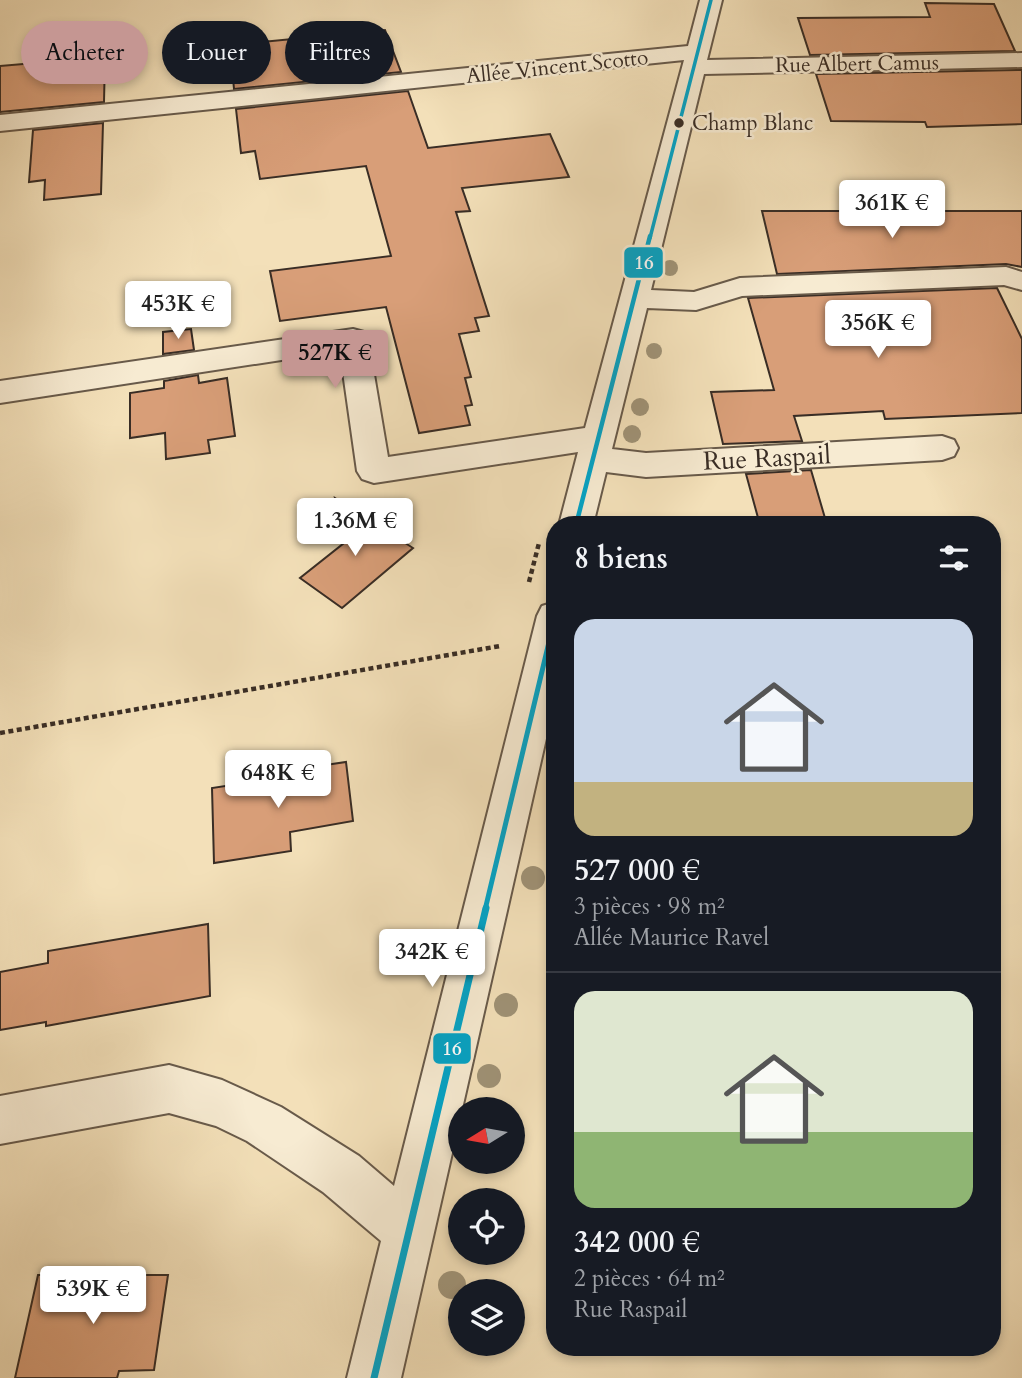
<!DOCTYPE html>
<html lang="fr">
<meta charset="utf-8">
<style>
body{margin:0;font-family:Cardo,serif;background:#20242c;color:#f1f3f6;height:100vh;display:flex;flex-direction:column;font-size:26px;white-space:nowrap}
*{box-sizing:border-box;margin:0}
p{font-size:23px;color:#9ea1a6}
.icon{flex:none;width:38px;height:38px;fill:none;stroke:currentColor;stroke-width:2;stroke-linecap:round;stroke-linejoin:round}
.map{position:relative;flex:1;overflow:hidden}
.panel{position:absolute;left:546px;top:516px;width:455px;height:840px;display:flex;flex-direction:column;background:#171b24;border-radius:28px;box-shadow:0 4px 10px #0003}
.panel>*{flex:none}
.hud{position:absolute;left:21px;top:21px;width:420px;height:63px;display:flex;gap:14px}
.needle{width:46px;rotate:259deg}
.fabs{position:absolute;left:448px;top:1097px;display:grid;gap:14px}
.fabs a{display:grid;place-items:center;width:77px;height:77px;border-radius:50%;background:#171b24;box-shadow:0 4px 10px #0003;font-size:35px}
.price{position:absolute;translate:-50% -60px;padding:0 16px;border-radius:7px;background:#fff;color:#222;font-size:23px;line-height:46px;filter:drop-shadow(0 2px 4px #0008)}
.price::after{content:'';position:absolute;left:50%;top:42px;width:21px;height:16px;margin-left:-10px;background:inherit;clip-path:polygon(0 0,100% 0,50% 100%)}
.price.active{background:#c59692;color:#111}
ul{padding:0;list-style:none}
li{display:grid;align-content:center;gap:14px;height:371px;padding:0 28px}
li+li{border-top:2px solid #363941}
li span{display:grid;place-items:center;height:217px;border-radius:21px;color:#555}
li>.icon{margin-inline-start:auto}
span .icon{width:126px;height:126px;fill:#fffc;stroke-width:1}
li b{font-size:30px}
h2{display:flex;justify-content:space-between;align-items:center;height:84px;padding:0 28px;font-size:30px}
.pill{padding:0 24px;border-radius:32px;background:#171b24;box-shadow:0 4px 10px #0003;font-size:24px;line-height:63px}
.pill.active{background:#c59692;color:#111}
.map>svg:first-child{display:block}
</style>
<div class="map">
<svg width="1022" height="1378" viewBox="0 0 1022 1378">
<rect width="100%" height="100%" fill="#f3e0b9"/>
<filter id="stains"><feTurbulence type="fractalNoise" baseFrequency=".00286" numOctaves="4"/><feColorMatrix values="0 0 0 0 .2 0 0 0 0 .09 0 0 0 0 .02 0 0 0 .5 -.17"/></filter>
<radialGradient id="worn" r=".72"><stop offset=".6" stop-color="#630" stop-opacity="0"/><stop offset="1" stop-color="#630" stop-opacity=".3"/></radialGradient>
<path fill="#d89e78" stroke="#392d25" stroke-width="2" d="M925,3L994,4L1015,51L810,55L798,18L930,17Z
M385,30L401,72L234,89L230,45Z
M105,57L104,102L0,112V66Z
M1022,70V124L927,127L925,122L831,121L816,74Z
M408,91L428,148L550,134L569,177L462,188L470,211L456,212L489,316L475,318L479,331L459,334L471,377L465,378L472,405L465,406L470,425L419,433L386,307L280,321L270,271L391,256L366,166L260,179L255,151L241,153L236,109Z
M103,123L101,194L44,200L45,180L29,182L33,130Z
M762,211H1022V267L1006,264L777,274Z
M997,288L1022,339V413L885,419L883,411L794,416L802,441L723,444L711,392L774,390L748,298Z
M191,329L194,350L163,354V332Z
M198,375L199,383L227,378L235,436L208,440L210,453L166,459L165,433L130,438V393L164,388V381Z
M811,470L827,525H760L746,474Z
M335,498L413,548L342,608L300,578L344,543Z
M346,762L353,821L290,832L291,851L214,863L212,788L257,781V775Z
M208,924L210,996L46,1026V1022L0,1030V972L48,963V951Z
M38,1275H168L154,1370L119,1371L117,1378H15Z"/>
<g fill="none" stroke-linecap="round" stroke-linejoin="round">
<g stroke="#685a4a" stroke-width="4">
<path id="minor" d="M700,0H722L707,60L1022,53V67L704,74L651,290L694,292L740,278L1006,267L1022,272V290L1004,285L742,296L696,310L647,308L612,449L646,453L942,436L954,440L958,448L954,456L942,460L646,477L606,472L593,525H559L578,452L374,483L362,479L357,471L340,351L0,403V381L353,329L364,332L368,339L388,457L585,428L684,60L0,131V115L688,46Z
M555,602V699L401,1378H347L381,1241L323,1192L247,1141L216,1126L169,1113L0,1144V1096L169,1065L222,1080L281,1107L359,1156L394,1186L537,616L542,606Z"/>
</g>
<path stroke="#392d25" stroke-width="4.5" stroke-dasharray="5 3.5" stroke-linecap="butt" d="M529,582L539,543
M0,733L500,646"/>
<use href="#minor" fill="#f7ebd2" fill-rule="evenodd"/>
<g stroke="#f7ebd2" stroke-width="7">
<path id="bus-1-far3" d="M650,238L711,0"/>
</g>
<g stroke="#f7ebd2" stroke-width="9">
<path id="bus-1-far2" d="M576,525L650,236"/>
</g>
<g stroke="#f7ebd2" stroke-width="10">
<path id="bus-1-far1" d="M485,910L555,617"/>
</g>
<g stroke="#f7ebd2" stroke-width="12">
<path id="bus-1" d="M374,1378L486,908"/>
</g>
<use href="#bus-1-far3" stroke="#03a3c6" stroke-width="3.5"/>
<use href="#bus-1-far2" stroke="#03a3c6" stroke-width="4.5"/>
<use href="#bus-1-far1" stroke="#03a3c6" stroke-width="5"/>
<use href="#bus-1" stroke="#03a3c6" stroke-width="7"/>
</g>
<g fill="#9f9276">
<circle cx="670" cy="268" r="8"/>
<circle cx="654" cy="351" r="8"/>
<circle cx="640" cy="407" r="9"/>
<circle cx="632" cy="434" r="9"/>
<circle cx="533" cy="878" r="12"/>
<circle cx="506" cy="1005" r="12"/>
<circle cx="489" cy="1076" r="12"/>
<circle cx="452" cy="1285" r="14"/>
</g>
<circle fill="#392d25" stroke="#f7ebd2" stroke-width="2.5" cx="679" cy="123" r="6"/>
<g text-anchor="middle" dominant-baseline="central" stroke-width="5" stroke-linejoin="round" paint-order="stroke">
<g font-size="21" fill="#392d25" stroke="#f7ebd2">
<text transform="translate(857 64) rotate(-1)">Rue Albert Camus</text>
<text transform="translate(557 67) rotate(-6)">Allée Vincent Scotto</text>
</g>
<g font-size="21" fill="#392d25" stroke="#f7ebd2" text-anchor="start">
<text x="692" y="123">Champ Blanc</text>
</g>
<g font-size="26" fill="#392d25" stroke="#f7ebd2">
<text transform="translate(767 458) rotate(-3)">Rue Raspail</text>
</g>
</g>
<g stroke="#f7ebd2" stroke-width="2.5">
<rect x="623" y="246" width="41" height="33" rx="7" fill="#03a3c6"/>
<rect x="432" y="1032" width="40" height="33" rx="7" fill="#03a3c6"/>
</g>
<g font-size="19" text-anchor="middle" font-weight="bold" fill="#fff">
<text x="644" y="269">16</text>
<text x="452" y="1055">16</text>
</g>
<rect width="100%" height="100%" filter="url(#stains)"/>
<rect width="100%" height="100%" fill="url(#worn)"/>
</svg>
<div class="fabs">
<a><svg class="needle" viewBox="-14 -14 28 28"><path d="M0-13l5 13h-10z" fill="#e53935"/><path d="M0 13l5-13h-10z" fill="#9ea1a6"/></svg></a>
<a><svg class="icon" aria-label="locate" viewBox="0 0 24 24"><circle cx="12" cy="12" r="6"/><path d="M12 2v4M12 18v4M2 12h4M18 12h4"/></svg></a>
<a><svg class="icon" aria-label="layers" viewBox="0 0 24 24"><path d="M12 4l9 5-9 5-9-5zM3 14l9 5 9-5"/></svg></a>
</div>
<b class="price" style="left:892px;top:240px">361K €</b>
<b class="price" style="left:178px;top:341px">453K €</b>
<b class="price" style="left:878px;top:360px">356K €</b>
<b class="price active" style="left:335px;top:390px">527K €</b>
<b class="price" style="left:355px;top:558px">1.36M €</b>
<b class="price" style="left:278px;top:810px">648K €</b>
<b class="price" style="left:432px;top:989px">342K €</b>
<b class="price" style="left:93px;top:1326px">539K €</b>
<div class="hud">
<a class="pill active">Acheter</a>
<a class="pill">Louer</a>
<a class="pill">Filtres</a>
</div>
<section class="panel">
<h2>8 biens<svg class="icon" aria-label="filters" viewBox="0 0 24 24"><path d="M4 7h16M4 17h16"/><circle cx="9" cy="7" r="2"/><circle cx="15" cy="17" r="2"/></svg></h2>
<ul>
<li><span style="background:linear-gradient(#c9d6e8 75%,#c2b280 0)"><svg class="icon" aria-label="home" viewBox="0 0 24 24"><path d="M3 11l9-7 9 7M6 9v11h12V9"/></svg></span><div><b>527 000 €</b><p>3 pièces · 98 m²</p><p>Allée Maurice Ravel</p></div></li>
<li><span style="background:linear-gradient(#dfe7d0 65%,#8fb573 0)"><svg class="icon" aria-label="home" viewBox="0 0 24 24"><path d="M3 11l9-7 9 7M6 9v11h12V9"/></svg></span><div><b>342 000 €</b><p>2 pièces · 64 m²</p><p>Rue Raspail</p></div></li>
</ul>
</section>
</div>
